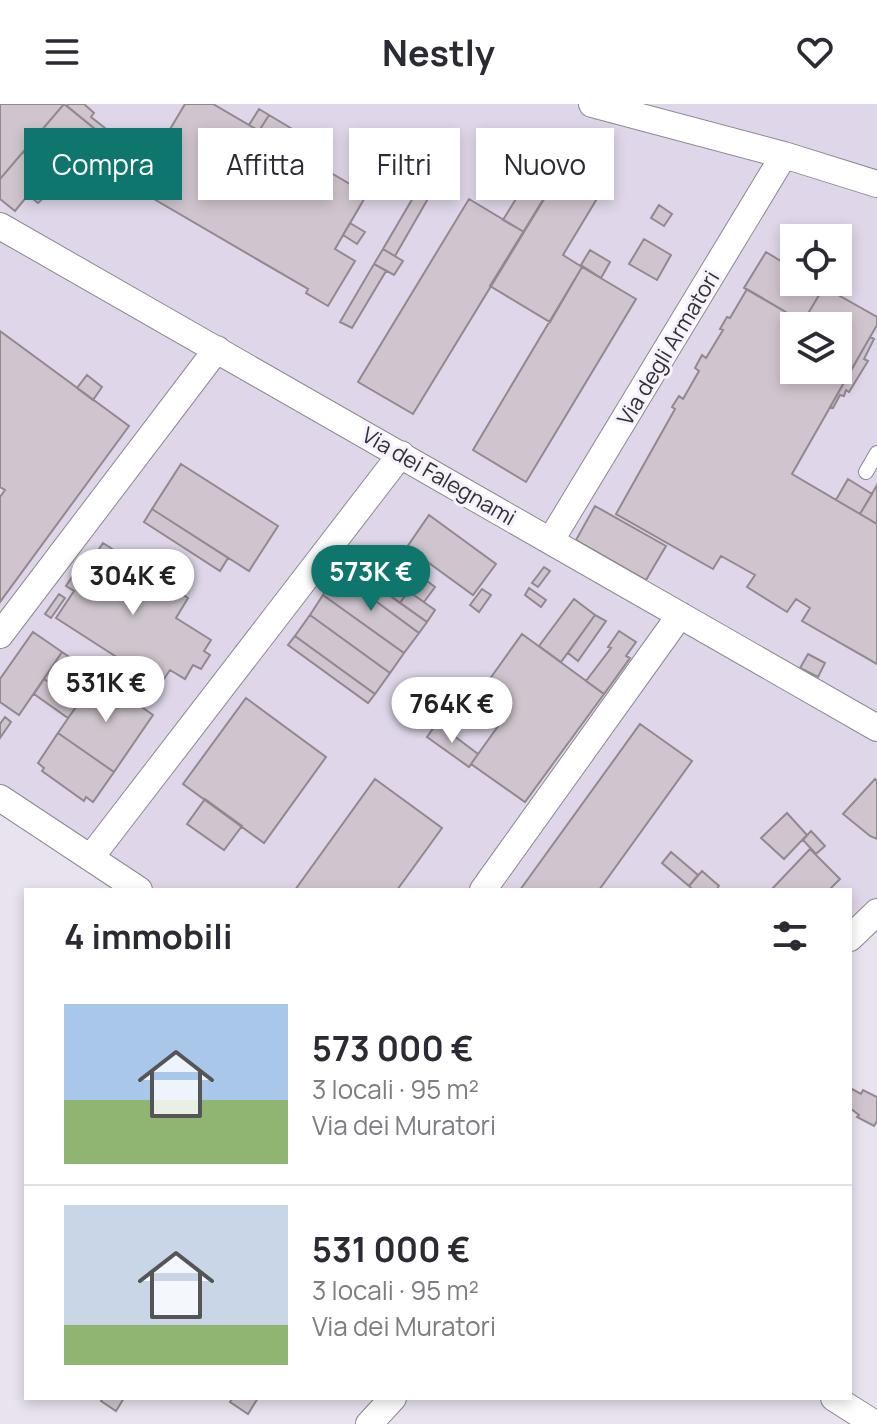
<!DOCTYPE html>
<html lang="it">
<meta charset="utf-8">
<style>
body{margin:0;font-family:Manrope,sans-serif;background:#f7f7f7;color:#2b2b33;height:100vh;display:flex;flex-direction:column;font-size:30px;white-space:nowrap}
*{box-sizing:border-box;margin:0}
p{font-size:26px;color:#7c7c81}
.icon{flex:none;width:44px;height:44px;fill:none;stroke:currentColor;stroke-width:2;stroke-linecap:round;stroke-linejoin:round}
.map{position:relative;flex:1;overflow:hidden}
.details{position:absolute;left:24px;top:784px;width:828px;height:512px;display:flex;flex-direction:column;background:#fff;border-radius:0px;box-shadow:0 4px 12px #0003}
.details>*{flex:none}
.banner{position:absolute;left:24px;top:24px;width:830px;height:72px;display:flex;gap:16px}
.fabs{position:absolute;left:780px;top:120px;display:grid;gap:16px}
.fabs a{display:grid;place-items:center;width:72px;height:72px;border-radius:0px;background:#fff;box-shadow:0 4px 12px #0003;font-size:40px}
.price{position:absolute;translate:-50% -68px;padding:0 18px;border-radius:28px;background:#fff;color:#222;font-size:26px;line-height:52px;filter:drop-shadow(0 2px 4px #0008)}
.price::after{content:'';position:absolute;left:50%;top:48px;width:24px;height:18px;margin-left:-12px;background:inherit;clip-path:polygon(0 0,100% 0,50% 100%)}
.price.current{background:#0f766e;color:#fff}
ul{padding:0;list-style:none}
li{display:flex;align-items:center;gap:24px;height:200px;padding:0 40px}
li+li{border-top:2px solid #e1e1e2}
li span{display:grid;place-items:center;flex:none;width:224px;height:160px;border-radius:0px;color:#555}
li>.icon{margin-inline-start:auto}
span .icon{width:96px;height:96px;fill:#fffc;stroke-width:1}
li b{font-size:34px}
h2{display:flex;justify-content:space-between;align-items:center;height:96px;padding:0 40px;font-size:34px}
.pill{padding:0 28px;border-radius:0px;background:#fff;box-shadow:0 4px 12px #0003;font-size:28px;line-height:72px}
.pill.current{background:#0f766e;color:#fff}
header{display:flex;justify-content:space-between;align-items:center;height:104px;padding:0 40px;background:#fff;font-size:36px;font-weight:700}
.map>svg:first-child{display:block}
</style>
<header><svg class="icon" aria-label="menu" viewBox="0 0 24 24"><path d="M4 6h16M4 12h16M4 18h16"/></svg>Nestly<svg class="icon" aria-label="heart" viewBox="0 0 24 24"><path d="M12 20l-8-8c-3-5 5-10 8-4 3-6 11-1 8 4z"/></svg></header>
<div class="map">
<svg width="877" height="1320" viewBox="0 0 877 1320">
<rect width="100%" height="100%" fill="#e8e3ef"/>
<path fill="#dfd7e9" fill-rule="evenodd" d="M0,0H877V801L850,826V786H146L0,690ZM794,134H838V178H794ZM794,222H838V266H794Z"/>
<path fill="#d0c5ce" stroke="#928890" stroke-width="2" fill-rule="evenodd" d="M0,0H64L0,75Z
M64,0L101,30L60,79L23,48Z
M68,0H84L94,9L91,13L105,24L100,29L67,2Z
M185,0H213L367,90L335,145L355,157L328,202L306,189L308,185L135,84Z
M259,5L269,11L259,27L249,21Z
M269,11L304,32L295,48L259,27Z
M304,32L318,40L308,56L295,48Z
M547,42L568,55L562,66L541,54Z
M23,48L60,79L38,99L28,91L15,107L0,95V75Z
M541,54L562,66L524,128L503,116Z
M568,55L607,78L563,151L582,163L550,218L490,182Z
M434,58L445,65L395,152L383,145Z
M469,95L524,128L413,310L358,278Z
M659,101L672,110L664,122L651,114Z
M350,119L365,128L357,140L343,131Z
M644,135L671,151L657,176L629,160Z
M383,145L403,157L394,171L374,160Z
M590,146L610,158L601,174L581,161Z
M766,148L794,165V178H802L819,191L803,218L744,184Z
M374,160L386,167L352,224L340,218Z
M582,163L636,195L526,378L473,346Z
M802,178H816L824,183L819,191Z
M824,183L877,213V221L792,370L877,420V560L802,517L810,504L796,495L787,508L747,483L755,471L721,452L713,465L616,410L675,305L672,303L679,292L683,295L699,267L695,264L702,251L706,254L723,226L720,225L727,213L730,214L747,185L803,218ZM794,222H838V266H794Z
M0,227L129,322L0,498V393L5,386L0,383Z
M870,233L874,235L864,255L868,257L849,288L846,286L844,292L840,291L833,304L830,303Z
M87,271L102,283L93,296L77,284Z
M181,360L278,422L249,467L152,405Z
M848,375L872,390L860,410L836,396Z
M877,381V420L860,410Z
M595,402L666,442L646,476L576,436Z
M152,405L228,454L220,467L144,418Z
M429,411L496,460L473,491L407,443Z
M103,439L188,494L176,514L211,536L204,547L210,551L201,565L193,561L185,575L170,566L160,581L56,514L74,487L66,482L76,467L82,471Z
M346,460L427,518L419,529L339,470Z
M409,463L420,470L400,499L381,485L391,472L399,477Z
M544,463L550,467L538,483L532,479Z
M384,466L391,472L381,485L374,480Z
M339,470L419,529L404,549L323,491Z
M419,471L435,483L424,498L408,487Z
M529,484L546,496L541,503L525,491Z
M482,485L491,491L479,508L470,501Z
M408,487L435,506L427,518L400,499Z
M59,490L65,494L51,514L45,510Z
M323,491L404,549L390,569L310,511Z
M574,495L595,511L561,558L539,542Z
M310,511L390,569L375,590L295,532Z
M595,511L606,517L578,557L568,549Z
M619,527L636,538L626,552L630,554L604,590L586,577L611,544L608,543Z
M33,528L62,548L19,611L0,598V575Z
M522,530L604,590L525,698L471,660L506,611L479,590Z
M295,532L375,590L368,599L288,541Z
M62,548L97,572L79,599L44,575Z
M808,550L825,559L818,573L800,564Z
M97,572L153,611L114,668L58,629Z
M44,575L79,599L68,614L34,590Z
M246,594L326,653L264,739L183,680Z
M5,613L11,618L0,634V620Z
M437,619L478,650L469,663L427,633Z
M640,620L692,657L599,786H520Z
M58,629L114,668L93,698L86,693L84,697L42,667L44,664L38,659Z
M375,675L442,724L397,786H295Z
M875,675L877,677V735L870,732L843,710Z
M205,695L242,722L224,746L187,720Z
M787,709L807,731L784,755L761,734Z
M811,727L825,742L816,750L803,736Z
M810,745L840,775L829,786H771Z
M671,748L698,771L689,782L662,759Z
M702,767L719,782L716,786H693L689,782Z
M850,984L861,990L863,986L877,993V1017L874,1022L857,1013L859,1011L850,1004Z
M103,1294H124L116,1307L101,1297Z
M233,1294H258L248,1310L230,1298Z"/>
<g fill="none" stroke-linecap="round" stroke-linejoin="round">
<g stroke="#8c8892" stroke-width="16">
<path id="lane" d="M866,368L877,349"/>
</g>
<g stroke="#8c8892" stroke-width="28">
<path id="street" d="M592,0L784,51L877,80
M0,122L877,624
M551,436L784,51
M0,531L217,245
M0,694L139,786
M91,753L401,350
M483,786L680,511
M850,834L877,808
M834,1294L875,1320
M369,1320L393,1294"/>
</g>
<use href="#lane" stroke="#fff" stroke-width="14"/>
<use href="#street" stroke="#fff" stroke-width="26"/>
</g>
<g text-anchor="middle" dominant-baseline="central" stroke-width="6" stroke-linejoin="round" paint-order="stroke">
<g font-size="22" fill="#323035" stroke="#f6f1fc">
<text transform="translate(668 244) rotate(-59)">Via degli Armatori</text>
<text transform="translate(439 372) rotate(30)">Via dei Falegnami</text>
</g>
</g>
</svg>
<div class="fabs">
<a><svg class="icon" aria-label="locate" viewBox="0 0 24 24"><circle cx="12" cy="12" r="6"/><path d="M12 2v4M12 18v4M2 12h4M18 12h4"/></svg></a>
<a><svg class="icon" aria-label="layers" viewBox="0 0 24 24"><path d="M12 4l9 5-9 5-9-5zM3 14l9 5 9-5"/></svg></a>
</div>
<b class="price current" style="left:371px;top:509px">573K €</b>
<b class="price" style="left:133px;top:513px">304K €</b>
<b class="price" style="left:106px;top:620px">531K €</b>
<b class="price" style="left:452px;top:641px">764K €</b>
<div class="banner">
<a class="pill current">Compra</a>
<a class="pill">Affitta</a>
<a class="pill">Filtri</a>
<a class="pill">Nuovo</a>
</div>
<section class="details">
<h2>4 immobili<svg class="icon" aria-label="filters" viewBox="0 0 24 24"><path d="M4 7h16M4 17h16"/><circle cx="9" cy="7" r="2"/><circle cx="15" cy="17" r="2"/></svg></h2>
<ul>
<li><span style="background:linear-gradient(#a9c7e8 60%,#8fb573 0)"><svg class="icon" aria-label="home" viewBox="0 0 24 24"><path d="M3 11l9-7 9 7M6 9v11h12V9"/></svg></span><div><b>573 000 €</b><p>3 locali · 95 m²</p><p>Via dei Muratori</p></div></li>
<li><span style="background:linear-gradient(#c9d6e8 75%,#8fb573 0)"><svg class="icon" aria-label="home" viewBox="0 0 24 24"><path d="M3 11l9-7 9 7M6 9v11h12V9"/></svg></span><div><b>531 000 €</b><p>3 locali · 95 m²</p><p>Via dei Muratori</p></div></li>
</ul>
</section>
</div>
